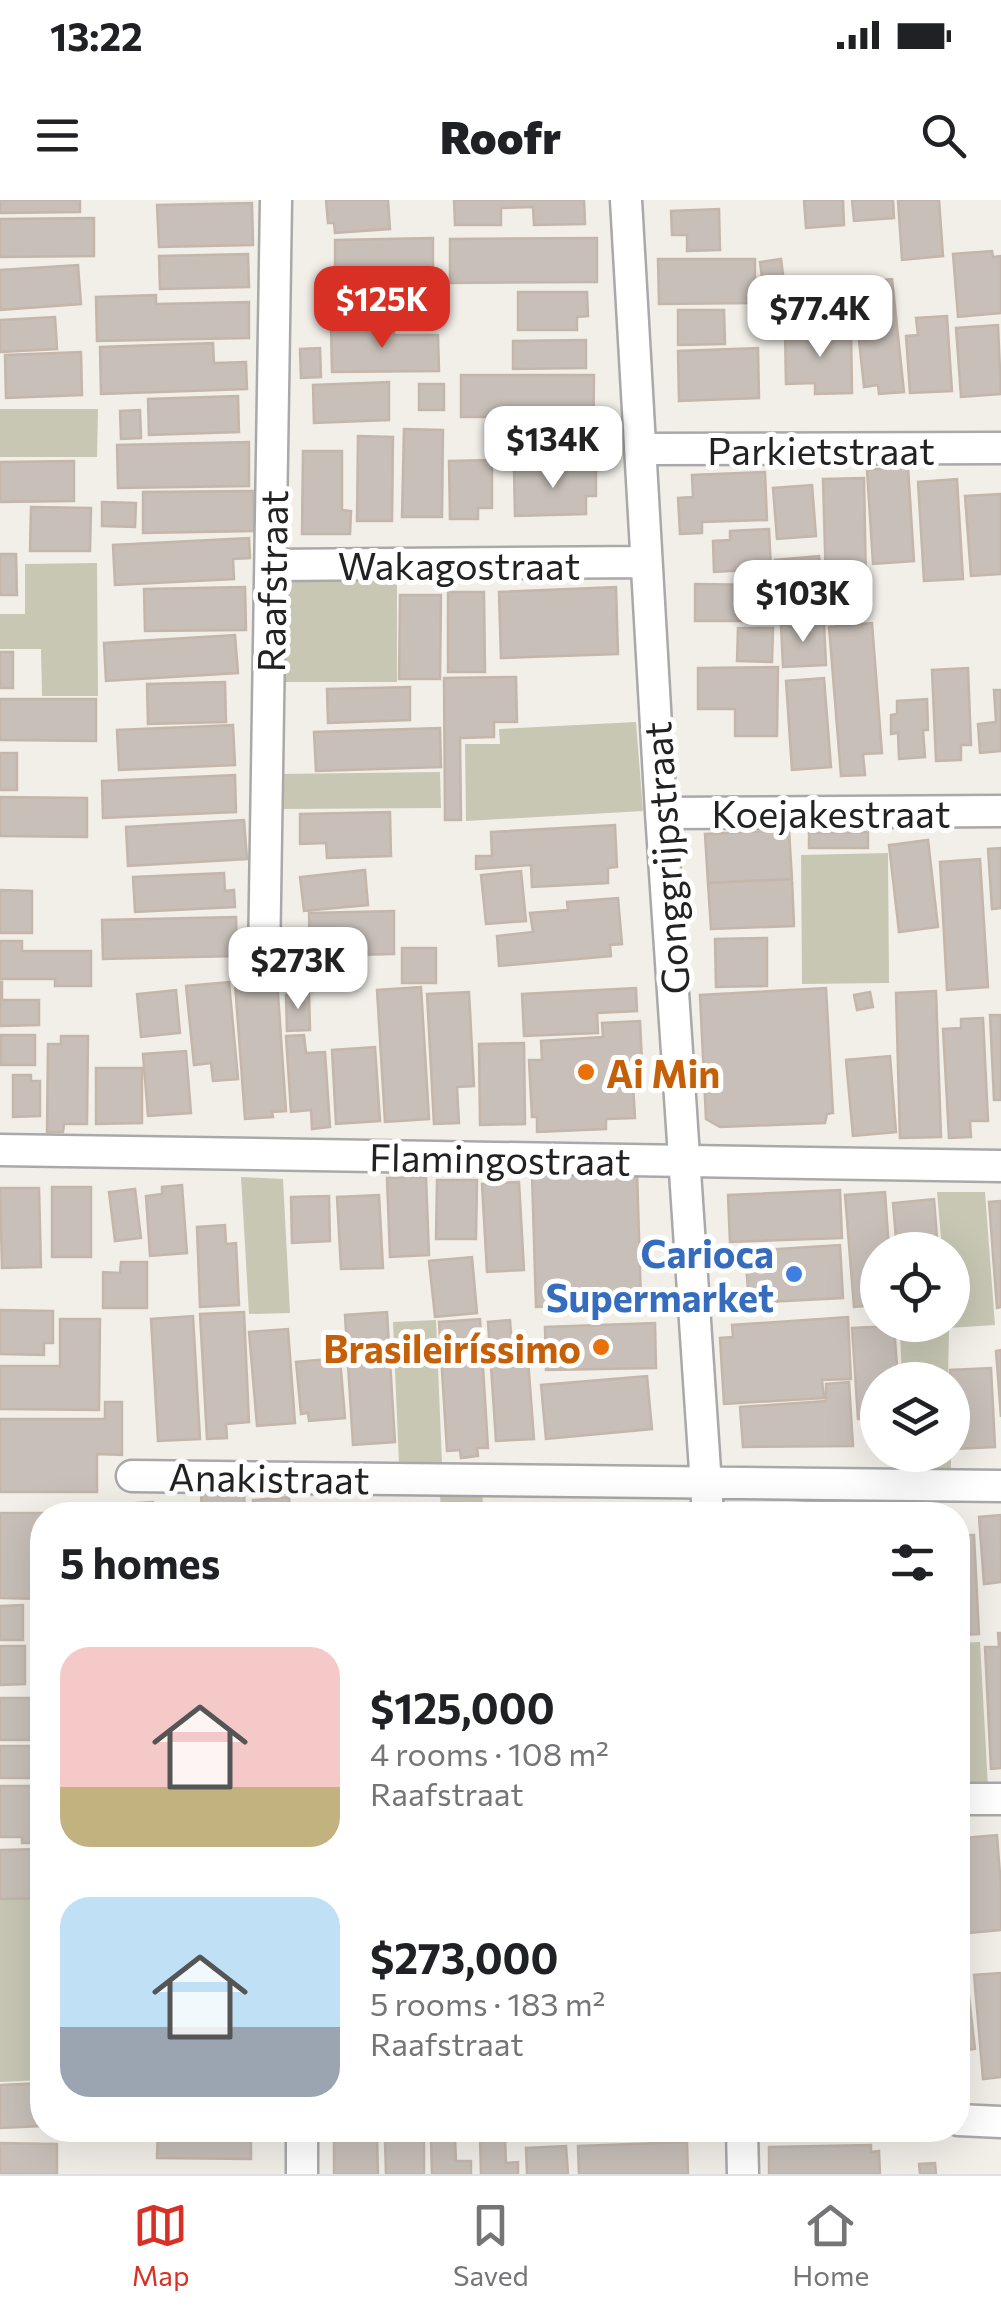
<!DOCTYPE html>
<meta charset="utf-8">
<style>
body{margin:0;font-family:Commissioner,sans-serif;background:#f2f2f2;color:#202124;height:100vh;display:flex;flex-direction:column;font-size:38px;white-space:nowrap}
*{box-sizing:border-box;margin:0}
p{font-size:32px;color:#757577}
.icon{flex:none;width:55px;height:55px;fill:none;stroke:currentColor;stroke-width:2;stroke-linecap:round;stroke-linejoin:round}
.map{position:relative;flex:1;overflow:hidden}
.side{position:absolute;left:30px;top:1302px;width:940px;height:640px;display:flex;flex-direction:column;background:#fff;border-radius:40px;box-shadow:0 10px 40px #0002}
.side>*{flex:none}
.fabs{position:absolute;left:860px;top:1032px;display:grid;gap:20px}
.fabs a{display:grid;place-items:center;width:110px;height:110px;border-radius:50%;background:#fff;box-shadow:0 10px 40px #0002;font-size:50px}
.price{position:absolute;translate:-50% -85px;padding:0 22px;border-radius:20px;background:#fff;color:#222;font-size:32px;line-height:65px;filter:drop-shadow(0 2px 5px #0008)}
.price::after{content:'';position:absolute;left:50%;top:60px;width:30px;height:22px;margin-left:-15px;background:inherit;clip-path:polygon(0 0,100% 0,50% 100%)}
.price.active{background:#d93025;color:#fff}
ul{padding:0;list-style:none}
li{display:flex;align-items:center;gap:30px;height:250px;padding:0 30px}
li span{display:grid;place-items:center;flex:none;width:280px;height:200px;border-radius:30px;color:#555}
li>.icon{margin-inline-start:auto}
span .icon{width:120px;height:120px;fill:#fffc;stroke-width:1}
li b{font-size:42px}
h2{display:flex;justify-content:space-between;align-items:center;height:120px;padding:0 30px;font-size:42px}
.status{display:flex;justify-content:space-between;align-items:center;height:70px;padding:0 50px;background:#fff;direction:ltr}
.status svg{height:28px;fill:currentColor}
header{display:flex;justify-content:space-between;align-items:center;height:130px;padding:0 30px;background:#fff;font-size:45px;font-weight:800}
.tab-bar{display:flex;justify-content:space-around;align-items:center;height:140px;border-top:2px solid #e0e0e0;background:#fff;font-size:28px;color:#757577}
.tab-bar a{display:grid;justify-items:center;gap:5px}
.tab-bar .active{color:#d93025}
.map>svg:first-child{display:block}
</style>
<div class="status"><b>13:22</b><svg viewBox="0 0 49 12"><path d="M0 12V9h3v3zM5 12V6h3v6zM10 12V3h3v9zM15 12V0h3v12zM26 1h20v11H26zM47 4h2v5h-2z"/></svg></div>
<header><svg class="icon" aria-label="menu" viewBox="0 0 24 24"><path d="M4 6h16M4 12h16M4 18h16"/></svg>Roofr<svg class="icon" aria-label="search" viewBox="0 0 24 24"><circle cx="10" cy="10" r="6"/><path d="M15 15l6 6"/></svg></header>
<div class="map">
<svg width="1001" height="1974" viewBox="0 0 1001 1974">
<rect width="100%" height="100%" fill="#f2efe9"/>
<path fill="#c7c7b4" d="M0,209H98L97,257H0Z
M97,363L98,496H42L41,449H0V414H25V364Z
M300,376H397V482H284V392L290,382Z
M636,522L643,611L466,621L465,544H500L499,529Z
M440,572L441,608L277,609L276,574Z
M888,653L889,783L802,784L801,655Z
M241,977L283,979L290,1113L249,1114Z
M937,992H985L995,1125L949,1128L948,1180H902L900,1131L948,1128V1125H952V1050H942Z
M436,1120L442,1263L399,1265L393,1122Z
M906,1255H951V1272L907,1274Z
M482,1291L484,1315H441L440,1294Z
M980,1442L988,1588H958V1443Z
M42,1655V1880L0,1882V1657Z"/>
<path fill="#c7bfb8" stroke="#c4b6ab" stroke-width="2.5" d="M0,0H80V12L0,13Z
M326,0H388L390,29L335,33L334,23H328Z
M454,0H584L585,24L534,25L533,7L501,8V25H455Z
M804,0H843L844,25L806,28Z
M852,0H893L894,18L854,21Z
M898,0H939L943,56L902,60Z
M252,3L253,45L159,47L157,5Z
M719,9L720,50L687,51V35H672L671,11Z
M94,18V56L0,57V19Z
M433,38V75L335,77V40Z
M597,38V82L450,83V39Z
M992,51L993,57L1001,56V113L958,117L953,54Z
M248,54L249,87L160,89L159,56Z
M658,59H755V103L659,104Z
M781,59L785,90L764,93L760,62Z
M78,65L81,104L0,110V70Z
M892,79L904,192L879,194L878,185L864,187L853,83Z
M347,83L404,84V119L346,118Z
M518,92H587L588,116L577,117V130H518Z
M156,95V104L249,102V138L97,141L96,97Z
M678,110H724L725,144L678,145Z
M947,116L952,191L910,193L906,136L918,135L916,118Z
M55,117L57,149L0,152V120Z
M998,125L1001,194L961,197L956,128Z
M394,127V135H438L439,171L332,172L331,128Z
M851,130L852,193L815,194V183L786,184L785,131Z
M586,140V168L513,169V141Z
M213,143L214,163L246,162L247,189L101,194L100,147Z
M320,148L321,177L301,178L300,149Z
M758,148L759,198L679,201L678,151Z
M81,152L82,195L6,198L5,155Z
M461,175H594L593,263L506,264L507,217H461Z
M389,182V220L314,223L313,185Z
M419,184H444V210H419Z
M238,196L239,232L149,235L148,199Z
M140,210L141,238L121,239L120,211Z
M404,229L443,230L442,317H402Z
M358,236L393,237L392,321H357Z
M249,242V286L118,288L117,245Z
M303,251H342V310L351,311L350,334H302Z
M492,260V308H478V319H450L449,261Z
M74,261V301L0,302V262Z
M908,267L914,361L873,364L867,270Z
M596,268V296H586V314L515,316L514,270Z
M765,272L767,320L702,322V333L680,334L678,298L693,297L692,275Z
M864,278L866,385L826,386L823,279Z
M957,279L963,379L924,381L918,282Z
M812,285L816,336L777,339L773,288Z
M253,291L254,331L143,333V292Z
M1001,294V374L971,376L965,296Z
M102,302L136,303L135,327L102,326Z
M31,307L91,308L90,351H30Z
M769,329L771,369L714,372L713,341L730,340V331Z
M249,338L250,358L233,359L234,379L115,385L113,345Z
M0,354H16L17,395H0Z
M819,356L825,414L781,418L775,360Z
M695,384L771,385V421H695Z
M245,387L246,430L145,431L144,389Z
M616,387L618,454L501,458L499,392Z
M448,392H484L485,472H448Z
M400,395H441L440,479H399Z
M824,423L826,465L783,467L781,424Z
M872,423L882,553L863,554L865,575L841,576L829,427Z
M738,428H773L772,462L737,461Z
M235,435L238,473L106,481L104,443Z
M0,452H13V488H0Z
M778,467L777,536H735V509H698V468Z
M968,468L971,545H961V560L936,561L932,470Z
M516,477L517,522H494V537L460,538L461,620H445L444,478Z
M824,478L831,567L792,570L786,481Z
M225,482L226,522L148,524L147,484Z
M410,487V520L328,523L327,489Z
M994,490H1001V551L980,553L978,524L996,522Z
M0,499H96V541L0,540Z
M927,499L928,530H923L925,557L899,559L898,533L891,534V515L897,514V501Z
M233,525L235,565L119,570L117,530Z
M440,528L441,567L316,571L314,532Z
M0,553H17V590H0Z
M235,575L236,612L103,618L102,581Z
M0,597L87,598V637L0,636Z
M390,612L391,656L327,658L326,643L300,644V614Z
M244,620L247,659L128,666L126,627Z
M615,625L617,667L608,668V683L532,687L531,665L476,669V656H492L491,632Z
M789,630L792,679L708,683L705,634Z
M868,632V648H809V633Z
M928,640L938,727L899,732L889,645Z
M1001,648V708L992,709L988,649Z
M980,659L988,787L947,790L940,662Z
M365,670L368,705L304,711L300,677Z
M521,671L526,721L486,724L481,675Z
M224,673L225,691L234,690L235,707L135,712L133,677Z
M792,679L794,726L711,729L708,683Z
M0,690L32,691V733H0Z
M618,698L622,744L610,745L611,756L499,766L497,736L533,732L530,713L568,710L567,702Z
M394,711V754L310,756L309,713Z
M236,717L237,756L103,759L102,720Z
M767,738V786L716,787L715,739Z
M0,741H22V751H91V786H55V779H0Z
M402,748H436V783H402Z
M277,779L286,911L272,912L273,917L245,919L235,783Z
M0,782H2V800H39V825L0,826Z
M229,782L238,879L213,881L211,863L194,865L186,786Z
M421,787L429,919L385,922L377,790Z
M636,788L637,811L597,813L598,833L524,836L522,794Z
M826,788L833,913L827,914L825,923L720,927L706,919L700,795Z
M176,790L180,833L141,837L137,794Z
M936,791L941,937L900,938L896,793Z
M469,792L474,886L457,887L459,923L434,924L427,794Z
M870,792L873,807L857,810L854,795Z
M309,794L310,830L287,831L286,795Z
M990,815H1001V900H994Z
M983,818L988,921H970L971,937L949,938L943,829L961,828V819Z
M640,821L643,883L633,884L635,918L606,919V929L537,932V917H532L529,860H542L541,841L603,837L602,823Z
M1,835H35V865H1Z
M304,835L306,853L325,852L330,927L312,929L311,910L291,912L286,836Z
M61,836H88L87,924H64L63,932H47L48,844H61Z
M524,843L525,924L480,925L479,844Z
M375,847L380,921L336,924L332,850Z
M186,851L191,913L148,916L143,854Z
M890,856L896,932L853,936L846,860Z
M96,868H142V923L96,924Z
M13,875H31V881H40V916L13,917Z
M637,970L641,1103L536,1107L532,974Z
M426,977L429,1055L390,1057L387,978Z
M437,980H477L476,1039H436Z
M519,982L524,1070L487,1072L482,984Z
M182,985L187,1053L150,1056L146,996L162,994V987Z
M52,987H91V1057H52Z
M0,988H39L41,1067L2,1068Z
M135,989L141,1038L115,1041L109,992Z
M840,990L842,1038L730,1042L728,995Z
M885,992L889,1050H878V1114L877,1105L854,1107L845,995Z
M379,995L383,1068L341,1069L337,997Z
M329,996L330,1041L292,1043L291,997Z
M934,999L938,1050H897L893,1003Z
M1001,1001V1107L997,1108L989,1002Z
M225,1025L226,1044L236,1043L239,1105L200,1107L197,1027Z
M840,1045L843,1098L749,1103L745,1051Z
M472,1057L477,1113L435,1117L429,1061Z
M121,1062H147V1108H103V1072L120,1073Z
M0,1110L53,1111V1143H44V1155L0,1154Z
M244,1112L249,1222L226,1224L227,1238L207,1239L200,1114Z
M387,1112L395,1242L353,1245L345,1115Z
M193,1116L200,1239L158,1241L151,1119Z
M848,1117L851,1179L822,1180L824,1198L724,1204L720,1138L733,1137L732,1125Z
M60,1119H100L99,1210L0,1209V1166H60Z
M480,1119L488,1248H477L478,1256L461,1258L460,1250L447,1251L439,1122Z
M510,1120L511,1134L526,1133L534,1239L496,1241L488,1122Z
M655,1123L656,1168L546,1170L545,1127Z
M894,1126L898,1180H878V1218L858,1219L852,1128Z
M288,1129L295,1223L257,1226L249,1132Z
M1001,1150V1217L996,1151Z
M340,1158L345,1218L309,1221L308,1213L301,1214L296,1162Z
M991,1168L995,1247L954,1249L952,1180H950V1170Z
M647,1176L652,1229L546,1239L541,1185Z
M849,1182L853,1246L743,1247L740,1207L826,1201V1184Z
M105,1202H122V1255L97,1254V1292H0V1219H105Z
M244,1290L245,1315H202L201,1293Z
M289,1297L290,1315H254L253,1300Z
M869,1298L870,1315H739L738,1307Z
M921,1298L922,1315H877L876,1300Z
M153,1302V1315H106L105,1305Z
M386,1306L387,1315H349V1311Z
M196,1310V1315H158L157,1312Z
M0,1313H104V1315H42V1399L0,1398Z
M1001,1315V1382L984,1384L979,1317Z
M958,1335H974L979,1434L958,1435Z
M23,1405V1440H0V1406Z
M998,1433H1001V1568L991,1569L985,1447H999Z
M0,1446H25V1484L0,1485Z
M0,1498H42V1540H0Z
M0,1546H42V1578H0Z
M0,1586H42V1643H22V1637H0Z
M997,1635L1001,1688V1730L959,1734L958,1656L967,1655L965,1638Z
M42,1649V1698L0,1699V1650Z
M965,1761L975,1849L958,1851V1762Z
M1001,1773V1877L983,1879L974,1775Z
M42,1883V1926L0,1928V1885Z
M158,1930H251V1959L157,1958Z
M334,1936H377L378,1974H334Z
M455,1938L456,1961H471V1974H432L431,1939Z
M505,1938L506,1963L518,1962V1974H481L480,1939Z
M424,1940V1974H386L385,1941Z
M687,1942L688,1974H579L578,1946Z
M0,1943L57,1944V1974H0Z
M871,1945V1952L879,1951L880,1974H769V1947Z
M566,1946L568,1974H527L526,1948Z
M935,1963L936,1974H920L919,1964Z"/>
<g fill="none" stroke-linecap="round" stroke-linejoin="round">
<g stroke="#a9a9a9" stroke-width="35">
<path id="street" d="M626,0L661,613L708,1315
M640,249L1001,248
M272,365L646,362
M661,613L1001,611
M264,762L276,0
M0,950L1001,966
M132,1276L1001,1286
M958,1599H1001
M958,1920L1001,1922
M302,1930V1974
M742,1930L743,1974"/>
</g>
<use href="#street" stroke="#fff" stroke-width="30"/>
</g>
<g fill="#e8710a" stroke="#fff" stroke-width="4">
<circle cx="586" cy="872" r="10"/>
<circle cx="601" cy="1147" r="10"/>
</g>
<circle fill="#3f7fe0" stroke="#fff" stroke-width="4" cx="794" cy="1074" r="10"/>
<g text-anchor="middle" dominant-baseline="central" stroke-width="10" stroke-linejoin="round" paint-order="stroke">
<g font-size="38" fill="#222" stroke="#fff">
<text x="821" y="249">Parkietstraat</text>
<text x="459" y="364">Wakagostraat</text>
<text transform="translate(271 381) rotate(-89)">Raafstraat</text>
<text x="831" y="612">Koejakestraat</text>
<text transform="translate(665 658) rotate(-94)">Gonggrijpstraat</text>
<text transform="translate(500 958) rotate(1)">Flamingostraat</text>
<text transform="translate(269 1277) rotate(1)">Anakistraat</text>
</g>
<g font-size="38" font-weight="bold" fill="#c56008" stroke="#fff" text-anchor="start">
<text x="606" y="872">Ai Min</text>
<text x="581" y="1147" text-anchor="end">Brasileiríssimo</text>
</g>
<g font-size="38" font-weight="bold" fill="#366cbe" stroke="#fff" text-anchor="end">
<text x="774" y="1052">Carioca<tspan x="774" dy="44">Supermarket</tspan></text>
</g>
</g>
</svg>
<div class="fabs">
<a><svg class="icon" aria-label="locate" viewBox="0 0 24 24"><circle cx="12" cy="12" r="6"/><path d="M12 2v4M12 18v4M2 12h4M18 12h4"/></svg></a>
<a><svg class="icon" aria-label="layers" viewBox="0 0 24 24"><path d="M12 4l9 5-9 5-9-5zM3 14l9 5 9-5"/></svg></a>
</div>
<b class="price active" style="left:382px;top:151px">$125K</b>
<b class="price" style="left:820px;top:160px">$77.4K</b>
<b class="price" style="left:553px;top:291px">$134K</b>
<b class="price" style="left:803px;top:445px">$103K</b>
<b class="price" style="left:298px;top:812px">$273K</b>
<section class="side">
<h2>5 homes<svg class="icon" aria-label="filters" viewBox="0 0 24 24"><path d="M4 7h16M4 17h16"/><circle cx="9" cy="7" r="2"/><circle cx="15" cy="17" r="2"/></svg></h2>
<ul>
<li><span style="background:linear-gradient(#f6c9c9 70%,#c2b280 0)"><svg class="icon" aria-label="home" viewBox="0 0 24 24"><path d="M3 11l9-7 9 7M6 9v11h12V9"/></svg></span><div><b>$125,000</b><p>4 rooms · 108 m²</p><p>Raafstraat</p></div></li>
<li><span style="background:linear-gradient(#bfe0f5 65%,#9aa5b1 0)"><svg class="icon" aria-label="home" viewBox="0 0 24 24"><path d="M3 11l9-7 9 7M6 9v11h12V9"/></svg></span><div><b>$273,000</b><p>5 rooms · 183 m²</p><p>Raafstraat</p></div></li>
</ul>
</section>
</div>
<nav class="tab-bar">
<a class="active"><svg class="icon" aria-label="map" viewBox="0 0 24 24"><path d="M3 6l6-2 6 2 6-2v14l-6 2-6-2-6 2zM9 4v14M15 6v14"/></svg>Map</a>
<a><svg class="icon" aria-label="saved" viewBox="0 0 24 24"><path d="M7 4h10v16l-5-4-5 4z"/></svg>Saved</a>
<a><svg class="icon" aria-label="home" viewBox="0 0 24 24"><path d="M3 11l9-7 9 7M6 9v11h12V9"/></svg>Home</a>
</nav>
